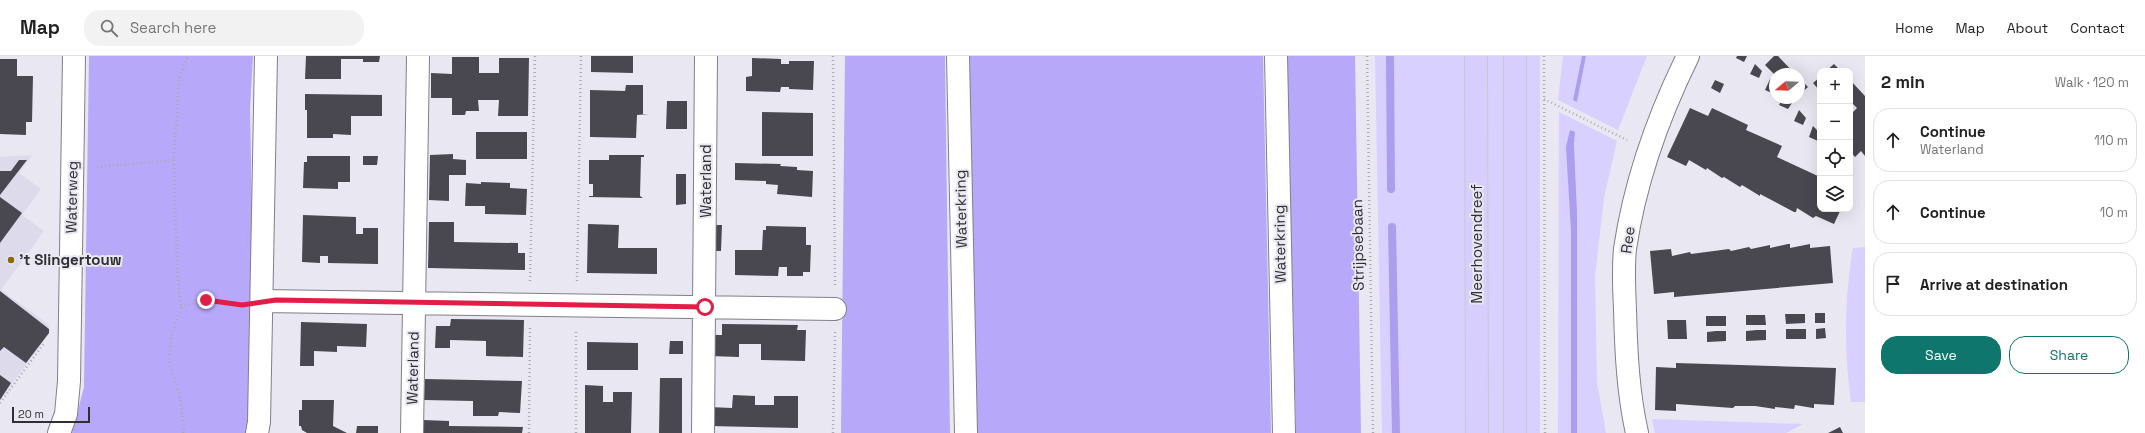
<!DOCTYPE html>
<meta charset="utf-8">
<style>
:root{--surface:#fff;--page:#f2f2f2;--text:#222;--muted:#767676;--line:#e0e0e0;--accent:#0f766e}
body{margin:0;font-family:"Space Grotesk",sans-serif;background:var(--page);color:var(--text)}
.controls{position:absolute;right:12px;top:12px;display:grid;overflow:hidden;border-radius:8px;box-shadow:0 4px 16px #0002}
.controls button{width:36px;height:36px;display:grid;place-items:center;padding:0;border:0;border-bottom:1px solid var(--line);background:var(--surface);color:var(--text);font:20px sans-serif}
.compass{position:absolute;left:1769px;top:12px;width:36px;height:36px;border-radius:50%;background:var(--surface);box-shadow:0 4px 16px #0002;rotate:251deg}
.scale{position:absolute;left:12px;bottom:10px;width:78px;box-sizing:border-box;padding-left:4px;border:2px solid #302f33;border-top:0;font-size:11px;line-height:14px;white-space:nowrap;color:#302f33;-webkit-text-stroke:3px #e9e7f1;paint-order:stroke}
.stop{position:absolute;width:12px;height:12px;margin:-9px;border:3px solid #e11d48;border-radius:50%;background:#fff}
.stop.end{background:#e11d48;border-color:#fff;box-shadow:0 1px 4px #0008}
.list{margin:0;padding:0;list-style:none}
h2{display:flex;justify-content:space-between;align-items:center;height:52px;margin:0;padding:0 16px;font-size:17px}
h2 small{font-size:13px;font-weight:400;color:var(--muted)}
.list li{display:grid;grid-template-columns:26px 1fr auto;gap:12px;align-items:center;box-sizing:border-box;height:64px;margin:0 8px 8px;padding:0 8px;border:1px solid var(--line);border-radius:16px}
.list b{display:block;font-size:15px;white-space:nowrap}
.list p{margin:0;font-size:13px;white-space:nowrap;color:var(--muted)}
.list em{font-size:13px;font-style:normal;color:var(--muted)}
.actions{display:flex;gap:8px;padding:12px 16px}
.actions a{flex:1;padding:9px 0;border:1px solid var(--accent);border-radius:16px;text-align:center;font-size:14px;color:var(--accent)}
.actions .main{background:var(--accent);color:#fff}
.icon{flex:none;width:22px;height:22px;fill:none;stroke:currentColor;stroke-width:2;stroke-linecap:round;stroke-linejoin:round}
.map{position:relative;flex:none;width:1865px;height:377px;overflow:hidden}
header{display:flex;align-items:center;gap:24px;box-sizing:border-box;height:56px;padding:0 20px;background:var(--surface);border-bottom:1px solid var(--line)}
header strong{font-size:19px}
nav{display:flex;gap:22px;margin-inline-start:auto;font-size:14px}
.search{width:280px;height:36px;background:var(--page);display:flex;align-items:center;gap:10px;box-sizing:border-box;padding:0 14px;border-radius:16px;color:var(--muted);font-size:15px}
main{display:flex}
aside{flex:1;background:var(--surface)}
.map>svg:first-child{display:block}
.built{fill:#dddaeb}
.green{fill:#d8d0fe}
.forest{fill:#b8a8fa}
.water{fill:#ad9dee}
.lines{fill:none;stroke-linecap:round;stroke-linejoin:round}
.stream{stroke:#ad9dee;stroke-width:8}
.building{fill:#494850}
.minor-casing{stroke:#807f88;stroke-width:24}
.major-casing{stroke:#c9c9ca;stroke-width:24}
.path{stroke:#aba9b1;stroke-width:2.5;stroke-dasharray:1 3;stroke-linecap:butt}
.minor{stroke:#fff;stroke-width:22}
.major{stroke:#d7cefd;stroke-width:22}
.route{stroke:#e11d48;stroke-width:5}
.poi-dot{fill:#8d6709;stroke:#e9e7f1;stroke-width:1.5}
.labels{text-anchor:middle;stroke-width:4;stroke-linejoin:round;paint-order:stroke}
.street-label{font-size:15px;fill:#302f33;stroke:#e9e7f1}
.poi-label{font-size:15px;font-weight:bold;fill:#302f33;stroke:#e9e7f1;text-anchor:start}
</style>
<header>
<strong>Map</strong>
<div class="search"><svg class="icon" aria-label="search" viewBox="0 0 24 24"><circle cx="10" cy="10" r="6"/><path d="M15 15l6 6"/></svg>Search here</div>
<nav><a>Home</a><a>Map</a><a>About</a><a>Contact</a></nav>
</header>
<main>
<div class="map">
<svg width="1865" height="377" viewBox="0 0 1865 377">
<rect width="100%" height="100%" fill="#e9e7f1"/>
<!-- built -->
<path class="built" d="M 32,99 L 19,117 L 41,133 L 22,159 L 44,175 L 1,234 L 48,268 L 50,276 L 0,344 L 0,101 Z"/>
<!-- green -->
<path class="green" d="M 1375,0 L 1466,0 L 1466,377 L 1382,377 Z
M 1484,0 L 1505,0 L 1506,377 L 1485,377 Z
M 1523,0 L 1540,0 L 1540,377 L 1522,377 Z
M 1563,0 L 1582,0 L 1573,44 L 1577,46 L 1586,0 L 1647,0 L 1618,74 L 1558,44 Z
M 1559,56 L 1617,85 L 1604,142 L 1595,220 L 1597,327 L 1606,377 L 1577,377 L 1577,155 L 1574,89 L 1575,76 L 1570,75 L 1567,91 L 1571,176 L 1571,377 L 1558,377 Z
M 1865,191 L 1865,346 L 1851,346 C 1844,293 1844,244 1853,192 Z
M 1652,363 L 1803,368 L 1786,377 L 1655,377 Z"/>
<!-- forest -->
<path class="forest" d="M 89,0 L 253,0 L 250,52 L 253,223 L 249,377 L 72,377 L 84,331 Z
M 845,0 L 945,0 L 950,377 L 841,377 Z
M 969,0 L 1263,0 L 1271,377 L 976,377 Z
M 1287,0 L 1355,0 L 1361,377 L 1296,377 Z"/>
<!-- water -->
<path class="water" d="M 1582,0 L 1586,0 L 1577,46 L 1573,44 Z
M 1570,74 L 1575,76 L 1574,89 L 1577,155 L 1577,377 L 1571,377 L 1571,176 L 1566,91 Z"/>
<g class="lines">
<!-- stream -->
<path class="stream" d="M 1390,0 L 1391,133
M 1392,171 L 1396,377"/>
</g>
<!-- building -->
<path class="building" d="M 306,0 L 380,0 L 379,6 L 363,6 L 363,3 L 341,3 L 341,23 L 305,23 Z
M 591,0 L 633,0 L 633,17 L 591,16 Z
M 1737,0 L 1747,0 L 1744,6 L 1736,2 Z
M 1774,0 L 1778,0 L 1795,18 L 1775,19 L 1765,9 Z
M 452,1 L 479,1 L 479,17 L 499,17 L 499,2 L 529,2 L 528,60 L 498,60 L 499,44 L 478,44 L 479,55 L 466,55 L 465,59 L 452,59 L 452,42 L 431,42 L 431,17 L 452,18 Z
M 752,2 L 781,3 L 781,8 L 789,8 L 789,5 L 814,5 L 813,34 L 789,33 L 789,31 L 781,31 L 780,36 L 746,35 L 746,21 L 752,20 Z
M 0,3 L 17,3 L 17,20 L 33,20 L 32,66 L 26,66 L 26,79 L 0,78 Z
M 1755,8 L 1762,15 L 1759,22 L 1750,18 Z
M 1834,8 L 1841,15 L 1826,15 Z
M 1820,21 L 1820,35 L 1813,27 Z
M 1799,22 L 1808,31 L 1799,39 Z
M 1770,23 L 1775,29 L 1774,38 L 1765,34 Z
M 1715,24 L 1724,28 L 1720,37 L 1711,32 Z
M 1850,24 L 1865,40 L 1865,100 L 1861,95 L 1855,101 L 1850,95 L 1850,59 L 1857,52 L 1850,45 Z
M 626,29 L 643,29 L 643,58 L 649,58 L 637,59 L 636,82 L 590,81 L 590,34 L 625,35 Z
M 305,38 L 382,39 L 382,60 L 351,60 L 351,79 L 333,78 L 333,82 L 307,82 L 307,54 L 305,54 Z
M 1783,42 L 1787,42 L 1792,47 L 1788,53 L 1779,49 Z
M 667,45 L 687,45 L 687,73 L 666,73 Z
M 1690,52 L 1708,60 L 1712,52 L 1748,69 L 1746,74 L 1782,90 L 1777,101 L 1820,121 L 1820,153 L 1841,153 L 1834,168 L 1816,160 L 1813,162 L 1797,152 L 1796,156 L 1794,156 L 1760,138 L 1760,140 L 1742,129 L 1740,131 L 1724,121 L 1722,122 L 1707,112 L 1706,114 L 1689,104 L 1686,110 L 1667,101 Z
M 1799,54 L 1806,62 L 1803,69 L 1794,65 Z
M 762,56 L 813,57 L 813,100 L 762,100 Z
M 1813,70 L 1820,77 L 1818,85 L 1809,81 Z
M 476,76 L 527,76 L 527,103 L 476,103 Z
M 453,98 L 453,103 L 466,104 L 466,119 L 449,119 L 449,145 L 429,144 L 430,99 Z
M 609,99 L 644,99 L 644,101 L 641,101 L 640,140 L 643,142 L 589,141 L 589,140 L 593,140 L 593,128 L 589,128 L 589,104 L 609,104 Z
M 307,100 L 350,100 L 350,126 L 338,126 L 338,133 L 303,132 L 304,106 L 307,106 Z
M 363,100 L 378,100 L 377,109 L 363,109 Z
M 19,104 L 27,104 L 0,139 L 0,115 L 11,115 Z
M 735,107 L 781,108 L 780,110 L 797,111 L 797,114 L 813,115 L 812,141 L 777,138 L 778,129 L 766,128 L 766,125 L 735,124 Z
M 676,118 L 686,118 L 686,148 L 676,149 Z
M 481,126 L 510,127 L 510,132 L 527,133 L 526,159 L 485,158 L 485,150 L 465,150 L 466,127 L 481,128 Z
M 0,141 L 22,157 L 0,187 Z
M 303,159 L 356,161 L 356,178 L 363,178 L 363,172 L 378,172 L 378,208 L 328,207 L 328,200 L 320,200 L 320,207 L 302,206 Z
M 429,166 L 454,166 L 454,186 L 518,187 L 518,197 L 525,197 L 525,214 L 428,212 Z
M 588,168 L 619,169 L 618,192 L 657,192 L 657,218 L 587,217 Z
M 712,169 L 722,169 L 721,195 L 712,195 Z
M 766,170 L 806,171 L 806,189 L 811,189 L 810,216 L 803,216 L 803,220 L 787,220 L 787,211 L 779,211 L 778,220 L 735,219 L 735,194 L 762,194 L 763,174 L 766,174 Z
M 1788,188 L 1790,188 L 1790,192 L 1810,188 L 1810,192 L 1830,190 L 1833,227 L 1674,241 L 1674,236 L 1654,238 L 1650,195 L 1671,193 L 1672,200 L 1690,196 L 1691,198 L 1729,193 L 1731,195 L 1749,191 L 1751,193 L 1770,189 L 1770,192 Z
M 0,235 L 49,273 L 49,277 L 26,307 L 4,291 L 0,295 Z
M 1815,257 L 1825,257 L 1825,267 L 1815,267 Z
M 1785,258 L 1805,258 L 1805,267 L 1786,268 Z
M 1746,259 L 1765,259 L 1766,269 L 1746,269 Z
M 1706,260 L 1726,260 L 1726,270 L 1706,270 Z
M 451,263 L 524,264 L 523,301 L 486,300 L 486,285 L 450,284 L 450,292 L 435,292 L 436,270 L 450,270 Z
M 1667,264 L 1686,264 L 1687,283 L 1668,283 Z
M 301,266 L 367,268 L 366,291 L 337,290 L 337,296 L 314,295 L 314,310 L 300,310 Z
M 722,268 L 798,269 L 797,274 L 806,274 L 805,305 L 761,304 L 761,288 L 739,288 L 739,301 L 710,300 L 711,279 L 722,279 Z
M 1825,272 L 1826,282 L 1816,283 L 1816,273 Z
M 1786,273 L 1806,273 L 1806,283 L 1786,283 Z
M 1757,274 L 1766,274 L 1766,284 L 1746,285 L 1746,275 Z
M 1716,275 L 1726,275 L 1726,285 L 1707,286 L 1707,276 Z
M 670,285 L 683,285 L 683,298 L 669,298 Z
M 587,286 L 638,287 L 638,314 L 587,314 Z
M 1676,307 L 1836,312 L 1834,349 L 1814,348 L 1814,352 L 1813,352 L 1795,349 L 1794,353 L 1775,351 L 1775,353 L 1755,350 L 1735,350 L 1733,352 L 1676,348 L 1676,355 L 1655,354 L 1656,311 L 1676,312 Z
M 0,319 L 11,327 L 0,344 Z
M 660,322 L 682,322 L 682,377 L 659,377 Z
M 425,323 L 522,325 L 520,357 L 499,356 L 498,360 L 473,360 L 473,345 L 424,344 Z
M 585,329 L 603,330 L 603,346 L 613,346 L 613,336 L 632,336 L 631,377 L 585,377 Z
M 733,339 L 755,340 L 755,349 L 774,349 L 774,340 L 798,340 L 798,372 L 710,370 L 709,351 L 732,352 Z
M 302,344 L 334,344 L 333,370 L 347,377 L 307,377 L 302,374 L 301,370 L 299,370 L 299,354 L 302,354 Z
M 423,364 L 449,365 L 449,370 L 523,371 L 522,377 L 423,377 Z
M 357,370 L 378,370 L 378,377 L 356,377 Z
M 1840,371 L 1843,377 L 1828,377 Z"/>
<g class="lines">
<defs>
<path id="minor" d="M 958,0 L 966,377
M 1276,0 L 1284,377
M 262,245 L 835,253
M 59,377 L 66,358 L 69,325 L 74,0
M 257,377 L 259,366 L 266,0
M 412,377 L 418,0
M 703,377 L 706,0
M 1637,377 C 1628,337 1626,295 1625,253 C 1624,233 1623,212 1625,193 C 1635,125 1658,61 1688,0"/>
<path id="major" d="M 1476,0 L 1477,377
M 1515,0 L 1515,377"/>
</defs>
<!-- minor casing -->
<use href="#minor" class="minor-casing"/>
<!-- major casing -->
<use href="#major" class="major-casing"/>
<!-- path -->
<path class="path" d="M 833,0 L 835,229
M 1367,0 L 1373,377
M 1544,0 L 1545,377
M 1544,43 L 1627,84
M 97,111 L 174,104
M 530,225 L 535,0
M 577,225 L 581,0
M 181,251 L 206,244 L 237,248
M 0,347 L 45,286
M 183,377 L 184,370 L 179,336 L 169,307 L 171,281 L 181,251 L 177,212 L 174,104 L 179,22 L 188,0
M 529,377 L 530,272
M 576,377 L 576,274
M 833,377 L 835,276"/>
<!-- minor -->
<use href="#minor" class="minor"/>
<!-- major -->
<use href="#major" class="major"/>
</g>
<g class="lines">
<!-- route -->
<path class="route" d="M 206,244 L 242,249 L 276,244 L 705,251"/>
</g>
<!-- markers -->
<circle class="poi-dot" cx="11" cy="204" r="4"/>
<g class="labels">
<!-- street labels -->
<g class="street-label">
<text transform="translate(706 125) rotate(-90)" y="5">Waterland</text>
<text transform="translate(72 141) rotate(-89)" y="5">Waterweg</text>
<text transform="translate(961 153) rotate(-91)" y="5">Waterkring</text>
<text transform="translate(1628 184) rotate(-82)" y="5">Ree</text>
<text transform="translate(1280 188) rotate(-91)" y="5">Waterkring</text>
<text transform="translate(1477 188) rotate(-90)" y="5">Meerhovendreef</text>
<text transform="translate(1358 189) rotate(-91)" y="5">Strijpsebaan</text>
<text transform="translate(413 312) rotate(-89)" y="5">Waterland</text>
</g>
<!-- poi labels -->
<g class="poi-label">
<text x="19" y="209">'t Slingertouw</text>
</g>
</g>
</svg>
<div class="controls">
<button>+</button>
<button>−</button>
<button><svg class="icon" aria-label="locate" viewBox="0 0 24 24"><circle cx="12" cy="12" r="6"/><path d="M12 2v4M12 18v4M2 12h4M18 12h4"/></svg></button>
<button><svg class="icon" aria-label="layers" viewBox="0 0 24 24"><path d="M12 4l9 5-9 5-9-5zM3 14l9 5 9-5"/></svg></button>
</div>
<svg class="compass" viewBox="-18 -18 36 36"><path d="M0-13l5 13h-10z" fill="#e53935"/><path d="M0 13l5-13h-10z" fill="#767676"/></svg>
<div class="scale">20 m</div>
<div class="stop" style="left:705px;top:251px"></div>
<div class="stop end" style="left:206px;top:244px"></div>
</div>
<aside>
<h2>2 min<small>Walk · 120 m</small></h2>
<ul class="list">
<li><svg class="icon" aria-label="ahead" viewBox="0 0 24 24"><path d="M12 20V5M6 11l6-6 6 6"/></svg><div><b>Continue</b><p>Waterland</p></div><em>110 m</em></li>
<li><svg class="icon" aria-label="ahead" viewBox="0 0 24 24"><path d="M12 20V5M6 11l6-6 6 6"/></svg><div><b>Continue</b></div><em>10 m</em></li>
<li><svg class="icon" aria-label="arrive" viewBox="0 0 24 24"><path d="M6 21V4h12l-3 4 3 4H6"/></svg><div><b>Arrive at destination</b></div></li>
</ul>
<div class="actions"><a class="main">Save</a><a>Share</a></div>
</aside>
</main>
